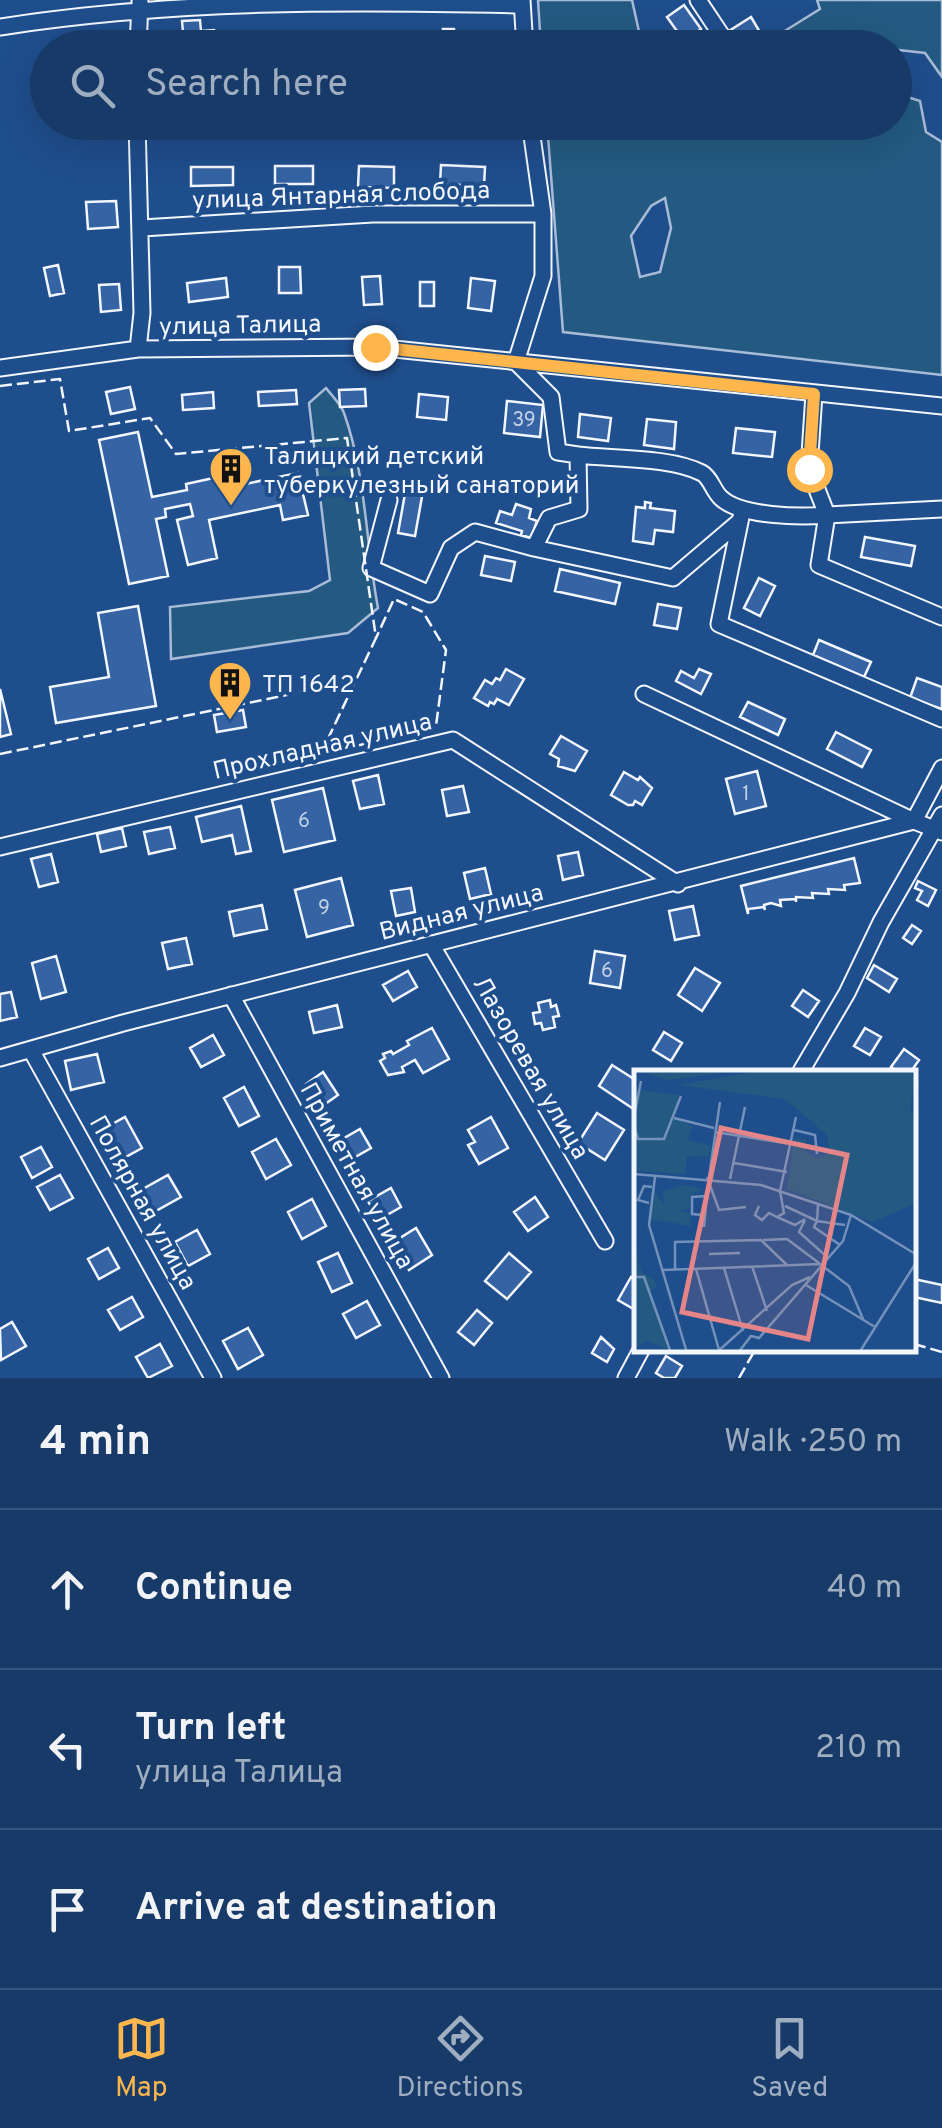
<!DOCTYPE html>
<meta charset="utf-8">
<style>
:root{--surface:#173a69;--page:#244571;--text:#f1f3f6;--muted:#9eadc0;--line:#36547d;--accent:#ffb74d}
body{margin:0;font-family:Overpass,sans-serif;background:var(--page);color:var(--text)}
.stop{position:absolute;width:30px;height:30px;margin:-22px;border:8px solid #ffb74d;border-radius:50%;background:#fff}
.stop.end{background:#ffb74d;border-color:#fff;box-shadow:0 2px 10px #0008}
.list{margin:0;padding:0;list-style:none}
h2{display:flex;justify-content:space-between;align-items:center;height:130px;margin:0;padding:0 40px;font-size:42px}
h2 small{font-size:32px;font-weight:400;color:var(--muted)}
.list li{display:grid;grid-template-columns:65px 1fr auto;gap:30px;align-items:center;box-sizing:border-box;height:160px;padding:0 40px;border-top:2px solid var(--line)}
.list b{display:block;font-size:38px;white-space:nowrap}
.list p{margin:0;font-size:32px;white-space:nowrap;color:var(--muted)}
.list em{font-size:32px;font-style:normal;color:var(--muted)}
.icon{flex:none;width:55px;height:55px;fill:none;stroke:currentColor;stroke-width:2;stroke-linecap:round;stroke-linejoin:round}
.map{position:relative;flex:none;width:942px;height:1378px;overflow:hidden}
.search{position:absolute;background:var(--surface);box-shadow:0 10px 40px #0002;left:30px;right:30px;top:30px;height:110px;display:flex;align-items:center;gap:25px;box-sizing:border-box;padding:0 35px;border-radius:55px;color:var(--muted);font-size:38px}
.sheet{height:610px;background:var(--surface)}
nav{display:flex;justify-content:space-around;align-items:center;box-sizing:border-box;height:140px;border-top:2px solid var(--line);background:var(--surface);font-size:28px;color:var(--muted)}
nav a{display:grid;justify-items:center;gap:5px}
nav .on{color:var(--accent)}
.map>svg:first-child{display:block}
.green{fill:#245a82;stroke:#a8bbd7;stroke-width:2.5;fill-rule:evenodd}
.building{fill:#3563a3;stroke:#f2f6ff;stroke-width:2.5}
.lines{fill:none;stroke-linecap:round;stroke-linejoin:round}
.minor-casing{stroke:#f2f6ff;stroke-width:19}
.minor{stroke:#1f4e8c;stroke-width:15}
.fence{stroke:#f2f6ff;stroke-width:2.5;stroke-dasharray:12 5;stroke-linecap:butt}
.route{stroke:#ffb74d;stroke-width:12}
.labels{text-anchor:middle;stroke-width:8;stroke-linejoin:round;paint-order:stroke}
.number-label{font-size:20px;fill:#c3d1e8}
.street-label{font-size:25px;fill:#f2f6ff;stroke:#1f4e8c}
.poi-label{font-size:25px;fill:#f2f6ff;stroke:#1f4e8c;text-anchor:start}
.inset-road{fill:none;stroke:#7391ba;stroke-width:2.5}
.view{fill:#e38589;fill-opacity:0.15;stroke:#e38589;stroke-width:5}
.inset-edge{fill:none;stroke:#f2f6ff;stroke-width:5}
</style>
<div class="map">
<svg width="942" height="1378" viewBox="0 0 942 1378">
<rect width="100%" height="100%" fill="#1f4e8c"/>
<!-- green -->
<path class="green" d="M 538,0 L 632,0 L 640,36 L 668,47 L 541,47 Z
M 817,0 L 942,0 L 942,77 L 925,53 L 845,44 L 846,47 L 759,47 L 820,9 Z
M 895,93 L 920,101 L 926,132 L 942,142 L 942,375 L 563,332 L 547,123 L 894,122 ZM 665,198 L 671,228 L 660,272 L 640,277 L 631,236 L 651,206 Z
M 326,388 C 332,396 341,404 344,413 C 366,474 366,545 378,608 L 348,633 L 171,659 L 170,607 L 309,591 L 330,580 L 309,403 Z"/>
<!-- building -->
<path class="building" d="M 684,5 L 701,29 L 684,41 L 667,17 Z
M 751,17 L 764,39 L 749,48 L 738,48 L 729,31 Z
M 200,20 L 201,31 L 214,30 L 215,41 L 184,43 L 182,21 Z
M 443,29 L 454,29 L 455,41 L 464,40 L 464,45 L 471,45 L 471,40 L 482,40 L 482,48 L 444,47 Z
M 366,122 L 381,122 L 382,134 L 367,135 Z
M 441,165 L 485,167 L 484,186 L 440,184 Z
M 275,166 L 313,166 L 313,184 L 275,184 Z
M 359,166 L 394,167 L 394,188 L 358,187 Z
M 191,167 L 233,167 L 233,185 L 191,186 Z
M 116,201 L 118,227 L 88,229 L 86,202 Z
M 58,265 L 64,293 L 50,296 L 44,268 Z
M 279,267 L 300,267 L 301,293 L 279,293 Z
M 380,276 L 382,304 L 364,305 L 362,277 Z
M 226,278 L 228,297 L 189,302 L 187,283 Z
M 471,278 L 495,281 L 491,311 L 468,308 Z
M 420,282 L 434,282 L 434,306 L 420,306 Z
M 119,284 L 121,310 L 101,312 L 99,285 Z
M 130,387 L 135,409 L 111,414 L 106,392 Z
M 365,389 L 366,406 L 340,407 L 339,390 Z
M 296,390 L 297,404 L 259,406 L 258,392 Z
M 213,392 L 214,408 L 183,410 L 182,395 Z
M 419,394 L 448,397 L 446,420 L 417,417 Z
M 507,401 L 543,405 L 540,437 L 504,433 Z
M 580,414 L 611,418 L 608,441 L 578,437 Z
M 647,419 L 676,422 L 674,449 L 644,445 Z
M 736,428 L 775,432 L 772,457 L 733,453 Z
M 138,432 L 152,497 L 187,490 L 186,484 L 218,477 L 221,489 L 298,473 L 308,515 L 283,520 L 280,505 L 209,520 L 217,558 L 188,565 L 177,520 L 193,516 L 190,504 L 165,509 L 166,517 L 156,519 L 168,576 L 129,584 L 99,440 Z
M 406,488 L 423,491 L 415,536 L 398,533 Z
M 645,502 L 651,503 L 650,508 L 675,511 L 673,532 L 655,530 L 653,544 L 633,541 L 636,507 L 645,508 Z
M 516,504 L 531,509 L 529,518 L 537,521 L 531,538 L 521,535 L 522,531 L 496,523 L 500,511 L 512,515 Z
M 865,537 L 915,546 L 911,566 L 861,557 Z
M 485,556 L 515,562 L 511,581 L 481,575 Z
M 560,569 L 620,583 L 615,604 L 555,591 Z
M 759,578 L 775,586 L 760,616 L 744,608 Z
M 658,604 L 681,608 L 677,629 L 654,625 Z
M 138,606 L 156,706 L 56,723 L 50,687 L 109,677 L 98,613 Z
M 819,640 L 871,662 L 864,677 L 813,655 Z
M 506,669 L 524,679 L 509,705 L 497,699 L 494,704 L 490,702 L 488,706 L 474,698 L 485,680 L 492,684 L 496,678 L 500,680 Z
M 699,669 L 711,674 L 701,694 L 676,681 L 681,671 L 694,678 Z
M 917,678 L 942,687 L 942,709 L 910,698 Z
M 0,689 L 11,734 L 0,737 Z
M 748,702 L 785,719 L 778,735 L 740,717 Z
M 243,710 L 246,727 L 217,732 L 214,715 Z
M 836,732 L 871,750 L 862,767 L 827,749 Z
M 561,736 L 587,751 L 575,771 L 558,766 L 559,759 L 550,754 Z
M 757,771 L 766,806 L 735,814 L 726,779 Z
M 624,772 L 638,780 L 640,777 L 652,788 L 642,805 L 635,801 L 633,805 L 628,805 L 611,795 Z
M 378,775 L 384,804 L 360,809 L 353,781 Z
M 463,786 L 469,812 L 447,816 L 442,790 Z
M 323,788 L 335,840 L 284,852 L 272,800 Z
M 241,806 L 251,851 L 236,854 L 232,835 L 202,842 L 196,817 Z
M 170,827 L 175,848 L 149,854 L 144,832 Z
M 122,828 L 126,846 L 101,852 L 97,834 Z
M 578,852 L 583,875 L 563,880 L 558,856 Z
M 51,854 L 58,882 L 39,887 L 31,859 Z
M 854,858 L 860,883 L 844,885 L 845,890 L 828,889 L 829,894 L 812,893 L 813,898 L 796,897 L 796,902 L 796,899 L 780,900 L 781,906 L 771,903 L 764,905 L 765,910 L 764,907 L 748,909 L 748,914 L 741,886 Z
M 485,868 L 491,894 L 470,899 L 464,873 Z
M 341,878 L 353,925 L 307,937 L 295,890 Z
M 918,881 L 936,890 L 928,906 L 917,900 L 922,891 L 915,888 Z
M 411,888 L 415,912 L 396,916 L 391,891 Z
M 262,905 L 267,929 L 234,936 L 229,912 Z
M 693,906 L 699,935 L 675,940 L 669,911 Z
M 912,925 L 921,931 L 912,944 L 903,938 Z
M 186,938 L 192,964 L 168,969 L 162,943 Z
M 595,951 L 625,956 L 620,988 L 590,983 Z
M 56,956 L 66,992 L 41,999 L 32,963 Z
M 874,965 L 897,979 L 889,992 L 867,978 Z
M 695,968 L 720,983 L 702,1011 L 678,995 Z
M 408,971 L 417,987 L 393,1001 L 383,985 Z
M 803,990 L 819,1001 L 808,1017 L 792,1006 Z
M 11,992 L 17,1017 L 0,1021 L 0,994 Z
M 550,1000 L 551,1007 L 556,1005 L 559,1016 L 553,1017 L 555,1027 L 543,1030 L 541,1023 L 535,1024 L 533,1013 L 540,1012 L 538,1003 Z
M 337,1005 L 342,1027 L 314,1033 L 309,1012 Z
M 432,1028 L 449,1059 L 423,1073 L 415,1060 L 402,1067 L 404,1072 L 388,1075 L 380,1061 L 385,1058 L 383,1054 L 391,1051 L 393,1054 L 409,1045 L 407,1041 Z
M 865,1028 L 881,1037 L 870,1055 L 854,1046 Z
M 664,1032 L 682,1043 L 671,1061 L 653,1050 Z
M 213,1035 L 224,1055 L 201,1067 L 190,1048 Z
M 904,1049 L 919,1060 L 910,1073 L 900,1073 L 891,1067 Z
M 97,1054 L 104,1082 L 71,1090 L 65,1061 Z
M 612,1065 L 637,1081 L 635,1110 L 599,1086 Z
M 323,1072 L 338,1095 L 321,1107 L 306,1084 Z
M 244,1087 L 259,1116 L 239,1126 L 224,1098 Z
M 597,1113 L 624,1130 L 605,1160 L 578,1143 Z
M 125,1117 L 142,1148 L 122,1159 L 105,1128 Z
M 491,1117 L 508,1148 L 479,1164 L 468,1145 L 475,1142 L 468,1130 Z
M 360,1129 L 371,1148 L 350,1160 L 339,1141 Z
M 276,1139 L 291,1165 L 266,1179 L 252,1152 Z
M 41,1147 L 52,1167 L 32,1178 L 21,1157 Z
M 60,1175 L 73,1198 L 50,1210 L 37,1187 Z
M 168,1175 L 181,1197 L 154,1212 L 141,1190 Z
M 391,1188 L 401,1207 L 378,1220 L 368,1201 Z
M 535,1197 L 548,1217 L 528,1231 L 514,1212 Z
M 312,1199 L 326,1226 L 302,1239 L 288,1212 Z
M 416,1228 L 432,1255 L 409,1270 L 392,1243 Z
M 197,1230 L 210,1254 L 188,1266 L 175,1242 Z
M 108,1248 L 119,1268 L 99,1279 L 88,1259 Z
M 338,1253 L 352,1283 L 332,1292 L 318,1262 Z
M 509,1253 L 531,1272 L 507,1299 L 485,1281 Z
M 631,1277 L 637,1281 L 637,1311 L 618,1300 Z
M 914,1279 L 942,1285 L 942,1303 L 914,1297 Z
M 132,1297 L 143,1317 L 120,1330 L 108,1310 Z
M 367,1301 L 380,1325 L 356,1338 L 343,1314 Z
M 477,1310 L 492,1323 L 474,1345 L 458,1332 Z
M 12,1322 L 26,1346 L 1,1360 L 0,1329 Z
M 248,1328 L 263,1355 L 238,1369 L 223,1341 Z
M 601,1337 L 614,1349 L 607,1362 L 592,1353 Z
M 160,1344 L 172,1366 L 148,1378 L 136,1357 Z
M 666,1356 L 682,1366 L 675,1378 L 664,1378 L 656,1373 Z"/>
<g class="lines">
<defs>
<path id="minor" d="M 522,0 L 525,48
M 698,0 L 724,39
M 0,27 C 173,0 347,1 522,5
M 138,48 L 140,2
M 137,122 L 142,313 L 138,349
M 530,122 L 543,214 L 543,276 L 516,362 L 551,397 L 558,452 L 578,455 L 579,509 L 549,518 L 534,548 L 673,578 L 740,521
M 142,228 L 373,214 L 543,214
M 0,368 L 138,349 L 375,347 L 942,406
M 578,455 C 612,459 672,457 702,473 C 711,478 713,491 721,498 C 741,517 801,517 827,515 L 809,469 L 814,394
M 389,500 L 371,568 L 430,594 L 451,548 L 475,532 L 534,548
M 942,509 L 827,515 L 819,565 L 942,617
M 741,517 L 719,624 L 942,719
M 644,694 L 914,821 L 942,768
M 0,847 L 453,740 L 678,884
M 431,944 L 605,1241
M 231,995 L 441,1378
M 31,1050 L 213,1378
M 0,1058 L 123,1023 L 914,821 L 942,832
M 800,1073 L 847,993 L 881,922 L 942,815
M 626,1378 L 641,1350"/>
</defs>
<!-- minor casing -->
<use href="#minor" class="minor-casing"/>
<!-- minor -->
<use href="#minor" class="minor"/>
<!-- fence -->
<path class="fence" d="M 0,386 L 60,379 L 69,431 L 150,418 L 176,454 L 347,438 L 376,638 L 325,745 L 336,751 L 436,726 L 446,650 L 423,612 L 394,599 L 376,638
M 0,754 L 355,681
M 914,1344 L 942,1352
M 739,1378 L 755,1350"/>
</g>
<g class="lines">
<!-- route -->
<path class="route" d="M 375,347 L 814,394 L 809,469"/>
</g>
<!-- icons -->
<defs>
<symbol id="building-pin" viewBox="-11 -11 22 30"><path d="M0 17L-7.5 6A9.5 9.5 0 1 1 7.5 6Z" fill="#ffb74d" stroke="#1f4e8c"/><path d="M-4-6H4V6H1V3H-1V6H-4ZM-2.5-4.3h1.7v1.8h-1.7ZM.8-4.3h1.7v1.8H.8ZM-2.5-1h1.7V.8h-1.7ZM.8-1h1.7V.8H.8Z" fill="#111"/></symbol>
</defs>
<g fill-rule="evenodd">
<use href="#building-pin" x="206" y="444" width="50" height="68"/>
<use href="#building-pin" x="205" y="658" width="50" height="68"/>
</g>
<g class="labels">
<!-- number labels -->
<g class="number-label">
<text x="524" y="426">39</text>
<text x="746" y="800">1</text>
<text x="304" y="827">6</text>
<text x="324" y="914">9</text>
<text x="607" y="977">6</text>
</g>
<!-- street labels -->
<g class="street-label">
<text transform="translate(341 194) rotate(-2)" y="9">улица Янтарная слобода</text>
<text transform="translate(240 324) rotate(-1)" y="9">улица Талица</text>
<text transform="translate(322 745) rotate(-13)" y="9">Прохладная улица</text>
<text transform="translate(461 911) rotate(-14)" y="9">Видная улица</text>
<text transform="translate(532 1067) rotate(60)" y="9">Лазоревая улица</text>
<text transform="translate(358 1175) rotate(61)" y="9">Приметная улица</text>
<text transform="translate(144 1202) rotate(61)" y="9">Полярная улица</text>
</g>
<!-- poi labels -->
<g class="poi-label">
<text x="264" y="464">Талицкий детский<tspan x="264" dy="29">туберкулезный санаторий</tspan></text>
<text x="262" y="692">ТП 1642</text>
</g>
</g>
<!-- overview -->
<g transform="translate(634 1070)">
<rect width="282" height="282" fill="#1f4e8c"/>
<path d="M 0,0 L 111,0 L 34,10 ZM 126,0 L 282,0 L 276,40 L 282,44 L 282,133 L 239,152 L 153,119 L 160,68 L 172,70 L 172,81 L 182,88 L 196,83 L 193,65 L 151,29 L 46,15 ZM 0,20 L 45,25 L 39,47 L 58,56 L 54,70 L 77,76 L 75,87 L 53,86 L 51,104 L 0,101 ZM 50,115 L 67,119 L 56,125 L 56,138 L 45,141 L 56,143 L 57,156 L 16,149 L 21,120 L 30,136 L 29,121 ZM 0,174 L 8,203 L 20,209 L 23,218 L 16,220 L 36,280 L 13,271 L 0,278 Z" fill="#245a82"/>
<path class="inset-road" d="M 0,47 L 7,11M 162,47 L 146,121 L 150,143 L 143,147 L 161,155 L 171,149M 40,48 L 80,58M 0,56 L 4,69 L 30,69 L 47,26M 160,60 L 181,65 L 183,84M 81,62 L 157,74M 100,93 L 153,102M 0,104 L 127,115 L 217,145 L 283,185M 21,107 L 15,155 L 53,283M 73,107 L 85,140 L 112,137M 75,107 L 86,32M 96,109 L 111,37M 15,133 L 4,130 L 10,116 L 18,117M 125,136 L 121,145 L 128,150 L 135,143 L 143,147M 151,136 L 183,151 L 184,135M 70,145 L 58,144 L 58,127 L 73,126M 171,150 L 165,162 L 192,186M 70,157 L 73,125M 129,170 L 153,169 L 185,193M 206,175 L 180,157 L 183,151 L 211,155M 75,184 L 106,183M 118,196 L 133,241M 90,198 L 109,261M 62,199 L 85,280M 29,200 L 186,194 L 215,216 L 229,249M 41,200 L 41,172 L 127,170 L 153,195M 0,207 L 10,207 L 37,283M 172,215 L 241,257M 82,283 L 158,215 L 176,207M 104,283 L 117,266 L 125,268 L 209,171 L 217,145M 225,283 L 283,191"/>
<path class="view" d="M 87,58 L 213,85 L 174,269 L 48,242 Z"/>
<rect width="282" height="282" class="inset-edge"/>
</g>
</svg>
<div class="stop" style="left:809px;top:469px"></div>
<div class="stop end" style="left:375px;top:347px"></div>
<div class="search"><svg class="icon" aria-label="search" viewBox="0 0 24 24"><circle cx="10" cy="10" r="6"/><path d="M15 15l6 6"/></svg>Search here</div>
</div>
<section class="sheet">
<h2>4 min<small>Walk · 250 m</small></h2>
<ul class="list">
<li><svg class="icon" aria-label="ahead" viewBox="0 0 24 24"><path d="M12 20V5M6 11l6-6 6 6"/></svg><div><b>Continue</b></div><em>40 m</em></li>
<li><svg class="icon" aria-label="left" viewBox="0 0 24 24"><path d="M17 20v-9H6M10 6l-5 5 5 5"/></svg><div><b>Turn left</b><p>улица Талица</p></div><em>210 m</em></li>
<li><svg class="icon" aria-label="arrive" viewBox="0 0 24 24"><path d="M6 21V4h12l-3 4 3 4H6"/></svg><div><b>Arrive at destination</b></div></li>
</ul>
</section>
<nav>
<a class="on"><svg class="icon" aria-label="map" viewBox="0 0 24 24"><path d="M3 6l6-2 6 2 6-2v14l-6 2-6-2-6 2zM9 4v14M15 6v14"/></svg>Map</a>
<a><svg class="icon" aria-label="directions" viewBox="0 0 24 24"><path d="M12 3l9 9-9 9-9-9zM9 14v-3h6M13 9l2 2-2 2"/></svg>Directions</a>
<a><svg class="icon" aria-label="saved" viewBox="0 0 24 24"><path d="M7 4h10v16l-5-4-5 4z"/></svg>Saved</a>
</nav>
